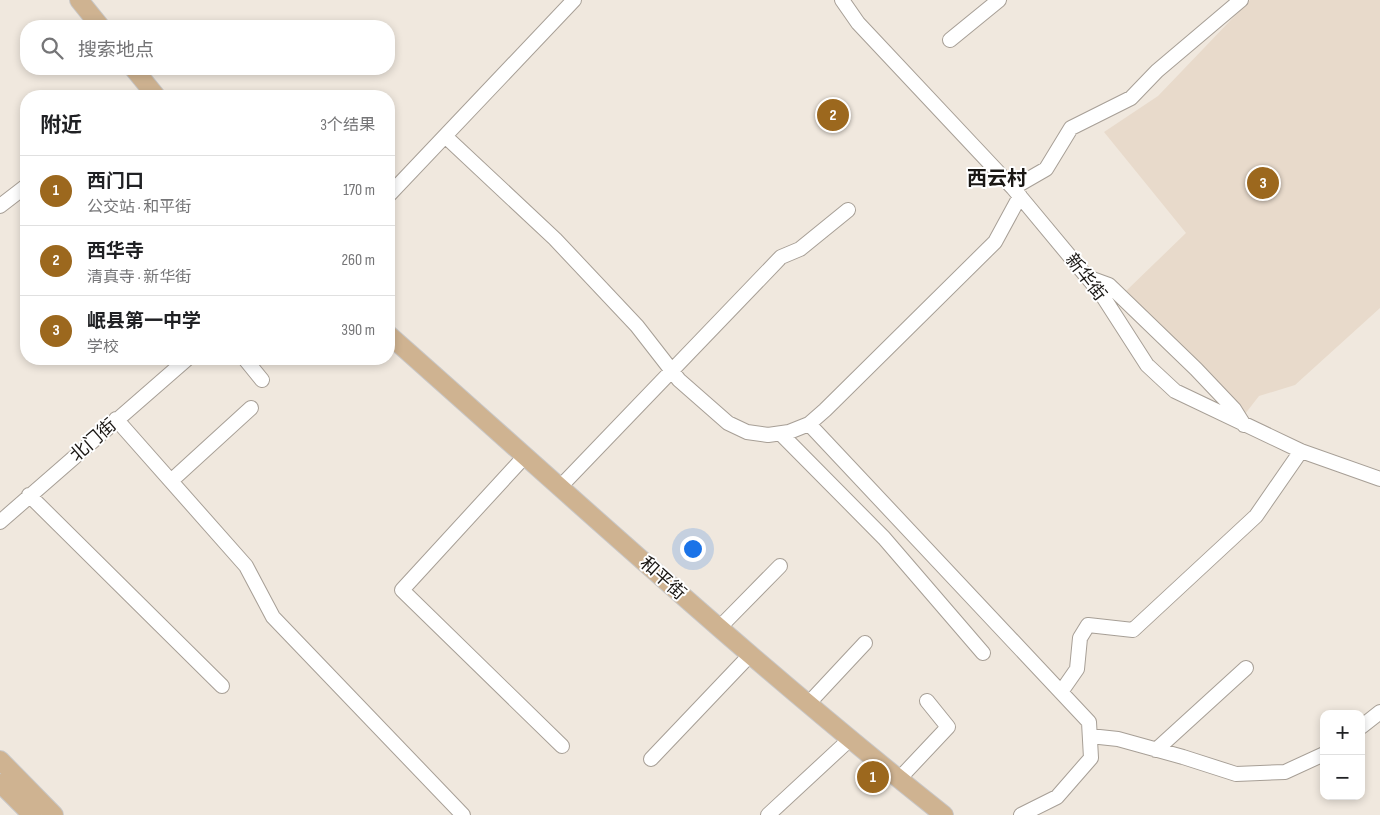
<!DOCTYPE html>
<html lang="zh">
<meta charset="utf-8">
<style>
:root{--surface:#fff;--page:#f2f2f2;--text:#202124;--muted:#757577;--line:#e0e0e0;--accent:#9c681e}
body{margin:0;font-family:"Sofia Sans Condensed","Noto Sans SC",sans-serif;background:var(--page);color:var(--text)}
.controls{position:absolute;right:15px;bottom:15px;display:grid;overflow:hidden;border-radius:10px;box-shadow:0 2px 8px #0003}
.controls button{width:45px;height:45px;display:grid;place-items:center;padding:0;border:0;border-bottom:1px solid var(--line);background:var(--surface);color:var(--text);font:25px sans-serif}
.you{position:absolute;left:692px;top:548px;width:18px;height:18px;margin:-12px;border:4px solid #fff;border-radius:50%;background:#1a73e8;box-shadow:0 0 0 8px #1a73e833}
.badge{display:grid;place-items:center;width:32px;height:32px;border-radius:50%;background:var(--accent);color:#fff;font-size:16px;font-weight:700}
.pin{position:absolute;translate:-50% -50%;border:2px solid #fff;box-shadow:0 1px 5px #0006}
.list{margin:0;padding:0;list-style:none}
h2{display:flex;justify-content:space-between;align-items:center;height:65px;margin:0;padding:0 20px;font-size:21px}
h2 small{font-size:16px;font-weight:400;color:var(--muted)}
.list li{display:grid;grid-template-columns:32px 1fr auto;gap:15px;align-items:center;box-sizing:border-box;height:70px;padding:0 20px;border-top:1px solid var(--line)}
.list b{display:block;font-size:19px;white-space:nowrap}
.list p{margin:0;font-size:16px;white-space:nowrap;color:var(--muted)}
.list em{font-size:16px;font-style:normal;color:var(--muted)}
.icon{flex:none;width:28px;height:28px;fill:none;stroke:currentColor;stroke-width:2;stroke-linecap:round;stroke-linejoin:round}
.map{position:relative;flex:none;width:1380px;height:815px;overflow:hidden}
.search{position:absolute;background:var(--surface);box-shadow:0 2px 8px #0003;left:20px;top:20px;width:375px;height:55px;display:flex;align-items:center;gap:12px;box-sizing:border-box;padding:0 18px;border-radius:20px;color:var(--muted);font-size:19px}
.panel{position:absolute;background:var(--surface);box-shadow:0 2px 8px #0003;left:20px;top:90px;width:375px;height:275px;border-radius:20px}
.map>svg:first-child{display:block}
.built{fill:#e8dacb}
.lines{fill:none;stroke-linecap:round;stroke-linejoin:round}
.minor-casing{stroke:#a79f96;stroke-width:16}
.major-casing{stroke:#c8c7c7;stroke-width:20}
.minor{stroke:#fff;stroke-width:14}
.major{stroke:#cfb391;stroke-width:18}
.labels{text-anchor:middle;stroke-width:4;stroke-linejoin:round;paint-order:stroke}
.street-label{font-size:18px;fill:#1a1714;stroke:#fff}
.quarter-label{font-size:20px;font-weight:bold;fill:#1a1714;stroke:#fff}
</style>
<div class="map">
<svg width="1380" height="815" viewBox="0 0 1380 815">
<rect width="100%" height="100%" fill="#f0e8de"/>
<!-- built -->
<path class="built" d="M 1250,0 L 1380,0 L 1380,308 L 1295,385 L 1259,396 L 1245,414 L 1126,291 L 1186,233 L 1104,132 L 1158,96 Z"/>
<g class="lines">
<defs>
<path id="minor" d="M 842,0 L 858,23 L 1013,188 L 1102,295 L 1147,365 L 1175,391 L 1301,451 L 1380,479
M 950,40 L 999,0
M 445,136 L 555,239 L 637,326 L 679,380 L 728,423 L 747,432 L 768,435 L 789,432 L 809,424 L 825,410 L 995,242 L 1020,196
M 1013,188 L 1046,169 L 1071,128 L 1131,98 L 1157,71 L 1241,0
M 389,195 L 574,0
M 0,206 L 26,186
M 1087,277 L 1109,285 L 1196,369 L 1234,409 L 1244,425
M 245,359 L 262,380
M 116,419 L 246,566 L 273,617 L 463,815
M 809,424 L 1089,722 L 1091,758 L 1057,797 L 1021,815
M 781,434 L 884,538 L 983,653
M 525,456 L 402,590 L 562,746
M 171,481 L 251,408
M 560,487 L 781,257 L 800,249 L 848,210
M 29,495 L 222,686
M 0,522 L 187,359
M 719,628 L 780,566
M 1061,692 L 1077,669 L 1080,638 L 1088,625 L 1133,630 L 1256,516 L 1301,451
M 808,704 L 865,643
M 1361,727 L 1380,712
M 1090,736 L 1118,739 L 1183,757 L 1236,774 L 1285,772 L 1324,754
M 1156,750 L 1246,668
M 651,759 L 750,655
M 899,779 L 948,727 L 927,701
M 768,815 L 849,740"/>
<path id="major" d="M 79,0 L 100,26
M 134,69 L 156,96
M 389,335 C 572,497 752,663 944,815
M 0,760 L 54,815
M 0,783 L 32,815"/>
</defs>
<!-- minor casing -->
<use href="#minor" class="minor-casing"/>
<!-- major casing -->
<use href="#major" class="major-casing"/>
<!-- minor -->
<use href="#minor" class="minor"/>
<!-- major -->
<use href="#major" class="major"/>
</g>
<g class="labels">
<!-- street labels -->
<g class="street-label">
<text transform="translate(1086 277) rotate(52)" y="6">新华街</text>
<text transform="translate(93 440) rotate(-41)" y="6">北门街</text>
<text transform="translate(663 578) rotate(42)" y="6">和平街</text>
</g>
<!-- quarter labels -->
<g class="quarter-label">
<text x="997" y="185">西云村</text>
</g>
</g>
</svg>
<div class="controls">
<button>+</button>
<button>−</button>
</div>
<div class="you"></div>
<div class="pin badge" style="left:873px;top:777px">1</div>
<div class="pin badge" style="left:833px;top:115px">2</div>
<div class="pin badge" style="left:1263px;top:183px">3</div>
<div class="search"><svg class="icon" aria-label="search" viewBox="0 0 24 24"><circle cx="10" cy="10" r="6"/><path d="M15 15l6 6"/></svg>搜索地点</div>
<section class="panel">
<h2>附近<small>3个结果</small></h2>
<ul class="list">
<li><span class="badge">1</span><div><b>西门口</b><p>公交站 · 和平街</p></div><em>170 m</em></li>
<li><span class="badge">2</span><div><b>西华寺</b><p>清真寺 · 新华街</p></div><em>260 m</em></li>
<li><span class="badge">3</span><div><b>岷县第一中学</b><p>学校</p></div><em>390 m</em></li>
</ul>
</section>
</div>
